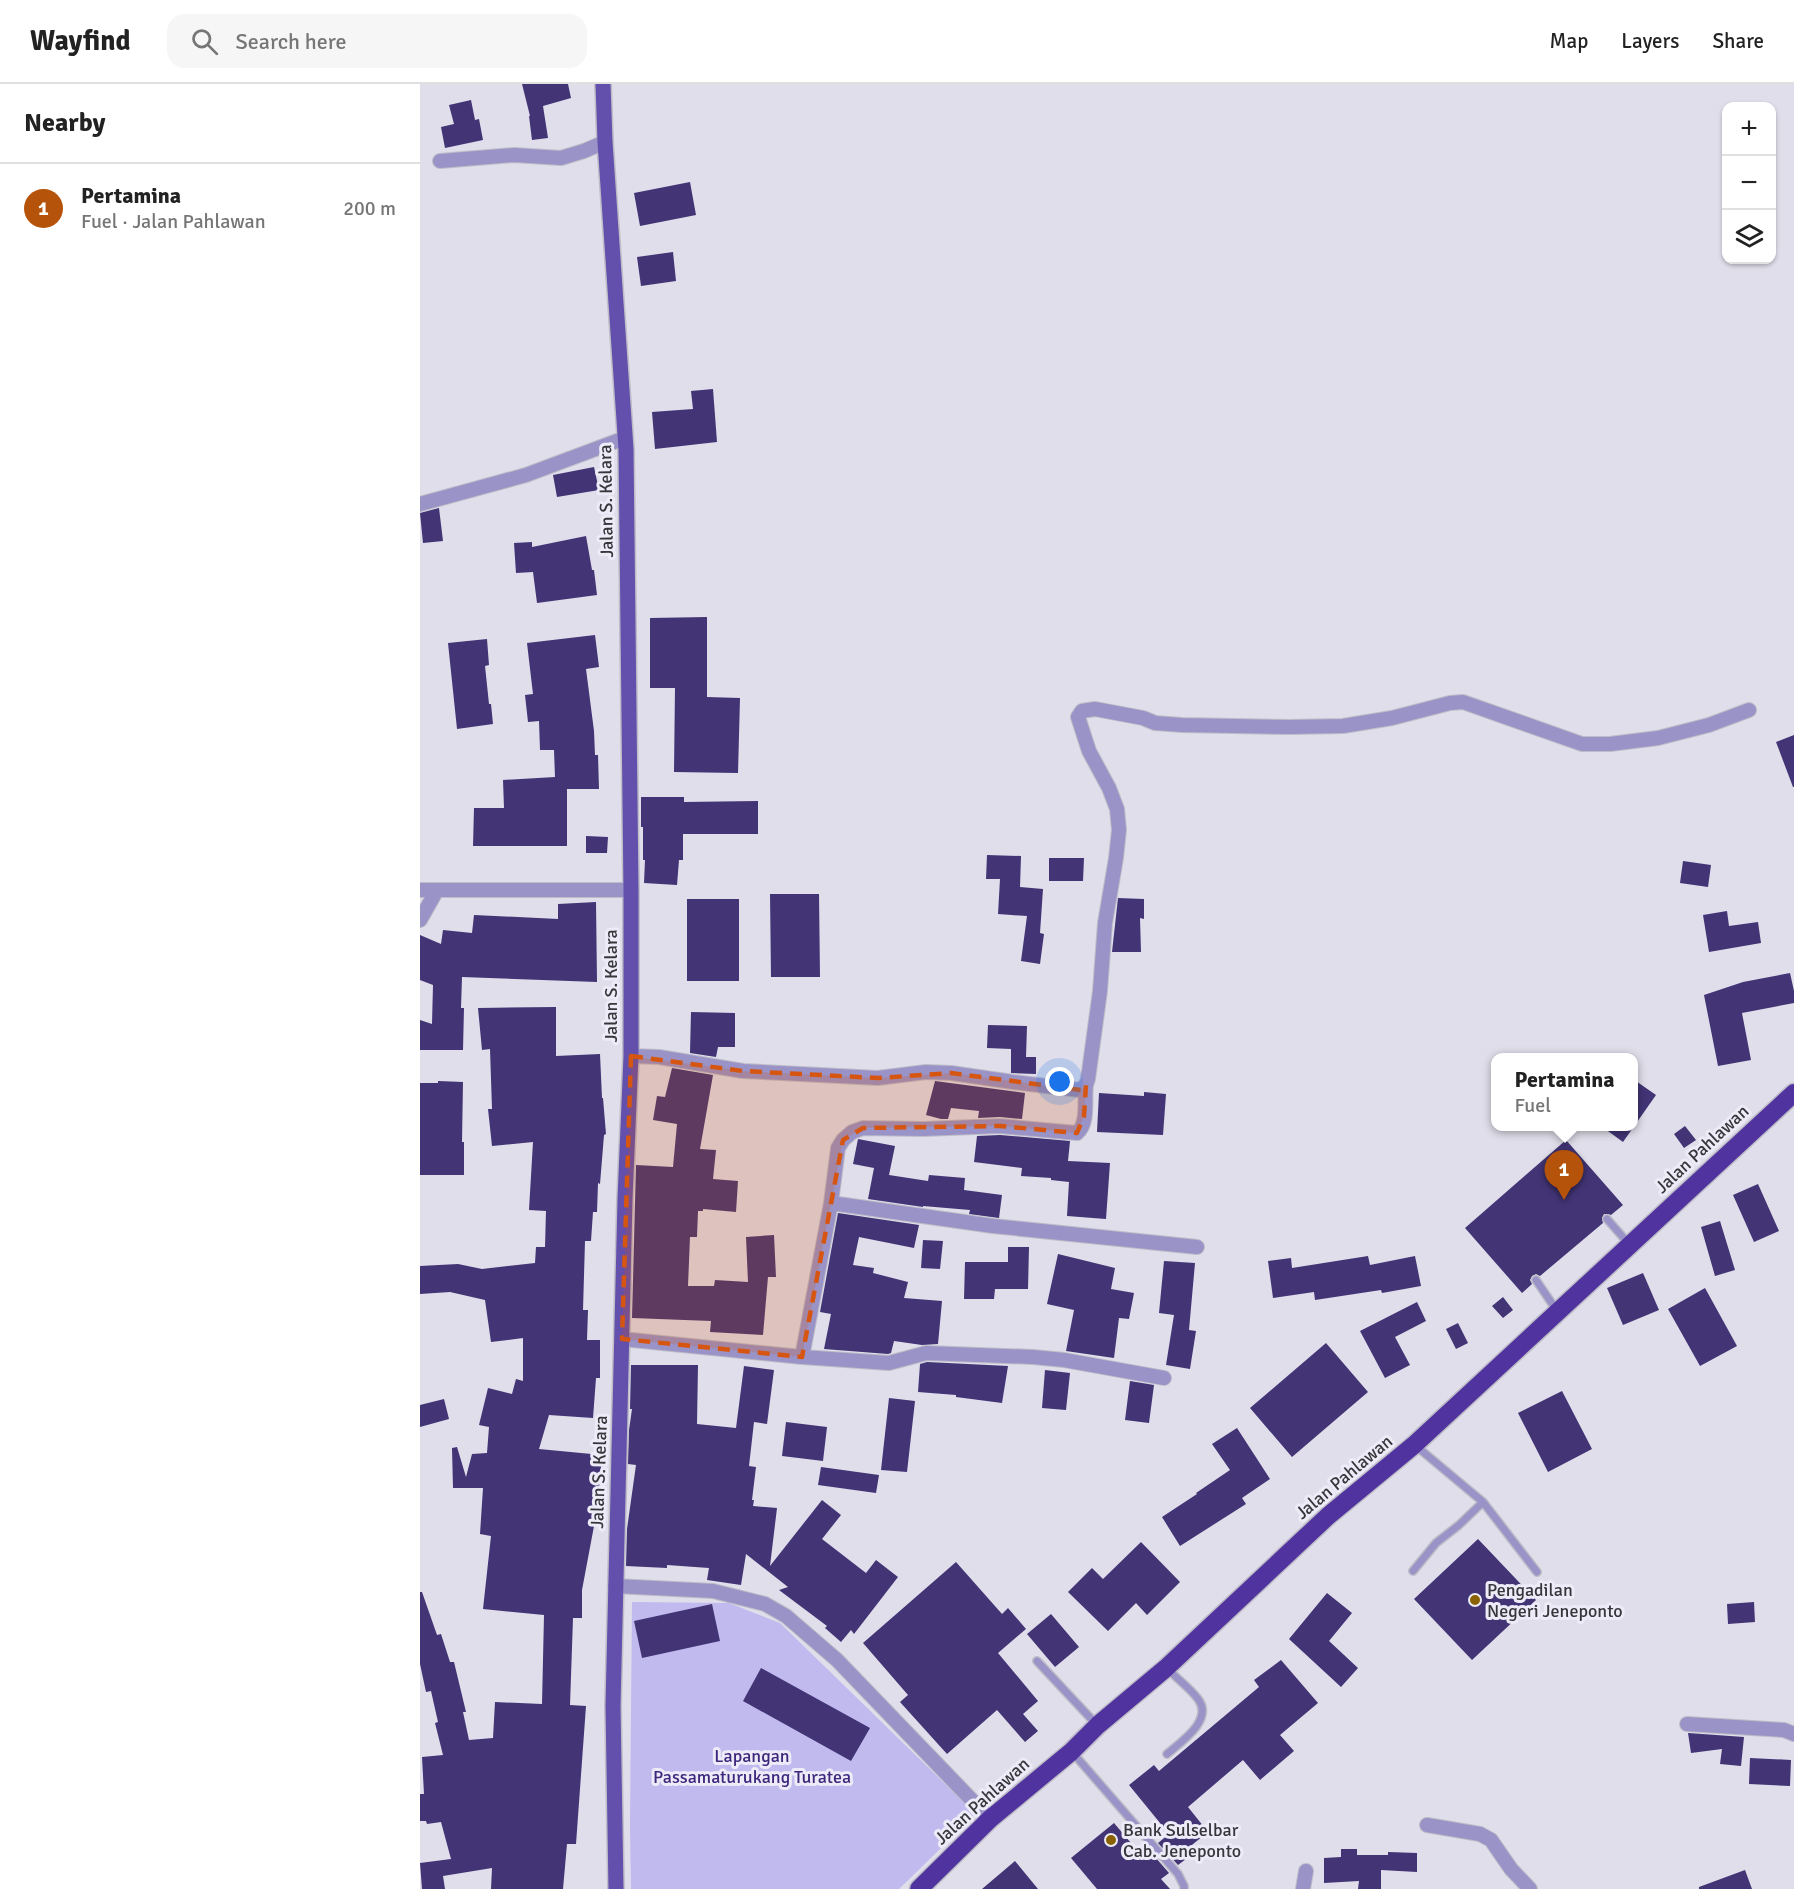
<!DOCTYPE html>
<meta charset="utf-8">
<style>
:root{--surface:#fff;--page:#f6f6f6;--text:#222;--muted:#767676;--line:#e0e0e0;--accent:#b45309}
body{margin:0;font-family:Signika,sans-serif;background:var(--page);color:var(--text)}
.controls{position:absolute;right:18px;top:18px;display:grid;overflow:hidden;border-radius:12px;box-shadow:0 2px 4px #0004}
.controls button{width:54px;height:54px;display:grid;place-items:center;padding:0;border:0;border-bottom:2px solid var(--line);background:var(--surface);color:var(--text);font:30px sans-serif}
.you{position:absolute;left:640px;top:998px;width:21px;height:21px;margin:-15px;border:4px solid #fff;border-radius:50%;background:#1a73e8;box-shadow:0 0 0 9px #1a73e833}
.badge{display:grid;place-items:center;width:39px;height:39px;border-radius:50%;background:var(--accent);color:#fff;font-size:20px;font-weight:700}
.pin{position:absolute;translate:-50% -50px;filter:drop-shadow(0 2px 3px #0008)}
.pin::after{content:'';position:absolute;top:32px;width:21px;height:18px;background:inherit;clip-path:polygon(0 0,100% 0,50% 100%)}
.popup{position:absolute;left:1071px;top:969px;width:147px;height:78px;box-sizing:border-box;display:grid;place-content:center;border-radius:12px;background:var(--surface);filter:drop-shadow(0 2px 4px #0005);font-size:20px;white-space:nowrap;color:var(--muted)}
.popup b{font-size:22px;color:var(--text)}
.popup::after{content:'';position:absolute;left:50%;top:100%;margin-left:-12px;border:12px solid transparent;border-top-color:var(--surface)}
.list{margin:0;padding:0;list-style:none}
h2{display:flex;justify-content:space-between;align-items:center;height:78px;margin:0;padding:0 24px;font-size:26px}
h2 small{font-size:20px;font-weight:400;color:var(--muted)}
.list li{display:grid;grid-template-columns:39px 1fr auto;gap:18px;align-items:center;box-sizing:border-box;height:90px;padding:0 24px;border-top:2px solid var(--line)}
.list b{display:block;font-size:22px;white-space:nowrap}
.list p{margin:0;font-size:20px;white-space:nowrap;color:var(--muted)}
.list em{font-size:20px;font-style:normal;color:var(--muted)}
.icon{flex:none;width:33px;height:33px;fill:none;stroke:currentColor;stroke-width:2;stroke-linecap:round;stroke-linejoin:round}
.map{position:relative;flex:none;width:1374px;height:1805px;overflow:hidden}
header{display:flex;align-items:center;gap:36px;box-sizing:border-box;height:84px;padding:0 30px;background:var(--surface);border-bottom:2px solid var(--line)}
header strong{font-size:28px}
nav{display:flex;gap:33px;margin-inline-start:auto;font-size:21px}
.search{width:420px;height:54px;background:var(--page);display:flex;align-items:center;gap:15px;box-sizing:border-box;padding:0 21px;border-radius:18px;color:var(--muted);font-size:22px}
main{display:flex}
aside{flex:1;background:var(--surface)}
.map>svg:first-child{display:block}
.green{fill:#c0baef}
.building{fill:#423475}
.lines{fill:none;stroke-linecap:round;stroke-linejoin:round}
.lane-casing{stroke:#bdbcc7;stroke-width:10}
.street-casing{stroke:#bdbcc7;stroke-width:16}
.primary-casing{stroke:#bdbcc7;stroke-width:18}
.highway-casing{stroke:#bdbcc7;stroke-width:21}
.lane{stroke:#9993c7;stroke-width:7}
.street{stroke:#9993c7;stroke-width:14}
.primary{stroke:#634fac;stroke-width:15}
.highway{stroke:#5133a0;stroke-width:18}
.marked{fill:#d65611;fill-opacity:0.2;stroke:#d65611;stroke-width:4.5;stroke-dasharray:12 8;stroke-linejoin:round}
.poi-dot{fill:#8b6203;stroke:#ecebf7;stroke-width:2}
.labels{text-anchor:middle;stroke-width:6;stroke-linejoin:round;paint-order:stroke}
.street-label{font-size:18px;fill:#37363b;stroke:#ecebf7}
.poi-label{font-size:18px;fill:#37363b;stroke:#ecebf7;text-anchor:start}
.park-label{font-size:18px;fill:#3e277d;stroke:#ecebf7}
</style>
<header>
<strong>Wayfind</strong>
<div class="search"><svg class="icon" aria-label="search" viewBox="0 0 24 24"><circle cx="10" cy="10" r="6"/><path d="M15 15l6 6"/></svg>Search here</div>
<nav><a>Map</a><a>Layers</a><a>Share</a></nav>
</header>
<main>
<aside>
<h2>Nearby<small></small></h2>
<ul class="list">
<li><span class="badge">1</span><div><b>Pertamina</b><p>Fuel · Jalan Pahlawan</p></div><em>200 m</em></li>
</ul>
</aside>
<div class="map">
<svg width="1374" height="1805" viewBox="0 0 1374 1805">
<rect width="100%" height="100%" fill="#dfdeea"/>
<!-- green -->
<path class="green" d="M 212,1518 L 309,1519 L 360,1539 L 556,1730 L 479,1805 L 211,1805 L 210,1741 Z"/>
<!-- building -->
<path class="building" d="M 102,0 L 148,0 L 151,14 L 123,22 L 128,54 L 112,56 L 109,32 L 110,32 Z
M 51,16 L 55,36 L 59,35 L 63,56 L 25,64 L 21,43 L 34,40 L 29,21 Z
M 270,98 L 276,131 L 220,142 L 214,109 Z
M 253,168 L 256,197 L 221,202 L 217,173 Z
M 293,305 L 297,358 L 235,365 L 232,328 L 273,325 L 271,307 Z
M 174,383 L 179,406 L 137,413 L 133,391 Z
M 19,424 L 23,457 L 3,459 L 0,429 Z
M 166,452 L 172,486 L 174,486 L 177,511 L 117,519 L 113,488 L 96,489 L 94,459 L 112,458 L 112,463 Z
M 287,533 L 287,613 L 320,614 L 318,689 L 254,688 L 255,604 L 230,604 L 230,534 Z
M 175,551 L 179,583 L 166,585 L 174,647 L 175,671 L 178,671 L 179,705 L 147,705 L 147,762 L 53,762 L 54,724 L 84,724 L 83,696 L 135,693 L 134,666 L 120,666 L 119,637 L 108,638 L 105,611 L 113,610 L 107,559 Z
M 67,555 L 69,581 L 65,582 L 69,620 L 71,620 L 73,640 L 37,645 L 28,559 Z
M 1374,651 L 1374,703 L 1373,703 L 1356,658 Z
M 221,713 L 264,713 L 264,718 L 338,717 L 338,750 L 263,750 L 263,776 L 259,776 L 257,801 L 224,799 L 225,776 L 223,776 L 223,743 L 221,743 Z
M 166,752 L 188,753 L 187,769 L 166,769 Z
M 567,771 L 601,772 L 600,803 L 623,805 L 620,849 L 624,850 L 620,880 L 601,877 L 607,832 L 578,830 L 580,795 L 566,795 Z
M 629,774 L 664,774 L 663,797 L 629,797 Z
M 1263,777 L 1291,781 L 1288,803 L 1260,799 Z
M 350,810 L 399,810 L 400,893 L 351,893 Z
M 698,814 L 724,815 L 724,835 L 720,834 L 721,868 L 692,868 Z
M 267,815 L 319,815 L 319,897 L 267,897 Z
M 176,818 L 177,898 L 42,893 L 41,924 L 44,924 L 43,966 L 0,966 L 0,936 L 12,940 L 13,901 L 0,896 L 0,851 L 21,860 L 23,846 L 52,849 L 54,831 L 138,835 L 138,820 Z
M 1307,827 L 1309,842 L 1338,838 L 1341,859 L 1289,868 L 1283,831 Z
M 1370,889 L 1374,907 L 1374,919 L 1322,929 L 1331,976 L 1298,982 L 1284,911 L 1323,898 Z
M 136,923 L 136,972 L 180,970 L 182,1014 L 183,1014 L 186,1050 L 184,1051 L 180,1100 L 178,1099 L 177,1128 L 173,1128 L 171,1157 L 165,1157 L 163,1226 L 168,1226 L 167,1256 L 180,1256 L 180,1294 L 176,1294 L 173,1334 L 129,1331 L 119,1365 L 182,1371 L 177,1426 L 162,1506 L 162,1534 L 153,1534 L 150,1621 L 166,1622 L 156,1760 L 147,1760 L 143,1805 L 71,1805 L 72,1784 L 23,1792 L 25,1805 L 2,1805 L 0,1779 L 31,1775 L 21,1738 L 7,1740 L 6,1737 L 0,1737 L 0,1710 L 4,1710 L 2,1673 L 23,1671 L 15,1639 L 18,1638 L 11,1607 L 6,1608 L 0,1580 L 0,1508 L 2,1508 L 17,1551 L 21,1550 L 30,1578 L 34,1578 L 46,1628 L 43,1628 L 49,1656 L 73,1654 L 75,1618 L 122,1620 L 124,1531 L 63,1525 L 71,1452 L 60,1450 L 63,1404 L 33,1404 L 32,1364 L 37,1363 L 46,1393 L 52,1370 L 67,1369 L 69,1343 L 59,1341 L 68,1304 L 92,1310 L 96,1295 L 103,1297 L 103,1254 L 71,1258 L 65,1216 L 30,1208 L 0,1210 L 0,1182 L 38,1180 L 62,1185 L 115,1179 L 116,1163 L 125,1163 L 126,1127 L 109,1126 L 113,1058 L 72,1062 L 68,1025 L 72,1025 L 70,965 L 62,966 L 58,924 Z
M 271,928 L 315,929 L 315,963 L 298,963 L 296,973 L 270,969 Z
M 568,941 L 607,942 L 606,973 L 616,973 L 616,990 L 591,989 L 591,965 L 567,964 Z
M 252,984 L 293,991 L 280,1065 L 296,1066 L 293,1095 L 318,1097 L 316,1128 L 283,1125 L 283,1127 L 278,1127 L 277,1153 L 270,1153 L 268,1202 L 294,1202 L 295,1196 L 328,1198 L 326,1153 L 354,1151 L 356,1193 L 348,1193 L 343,1251 L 290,1248 L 291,1237 L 212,1234 L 216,1081 L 253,1083 L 257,1040 L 233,1036 L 237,1012 L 245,1013 Z
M 1213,995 L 1236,1011 L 1203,1058 L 1181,1042 L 1213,1042 Z
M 18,997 L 43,998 L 42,1058 L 44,1058 L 44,1091 L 0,1091 L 0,999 L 18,999 Z
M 515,997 L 605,1009 L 602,1035 L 580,1033 L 558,1034 L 559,1027 L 531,1024 L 528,1035 L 521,1035 L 506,1031 Z
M 724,1008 L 746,1010 L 743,1051 L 677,1048 L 679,1009 L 724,1012 Z
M 1265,1042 L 1276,1056 L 1264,1064 L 1254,1050 Z
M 580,1051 L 650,1057 L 648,1077 L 690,1079 L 686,1135 L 647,1132 L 649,1098 L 631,1096 L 631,1094 L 601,1092 L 602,1084 L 554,1078 L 557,1052 Z
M 438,1055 L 475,1062 L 469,1091 L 508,1097 L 509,1091 L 545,1094 L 544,1106 L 582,1111 L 579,1134 L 549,1130 L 550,1126 L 503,1122 L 503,1123 L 448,1115 L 454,1084 L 433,1080 Z
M 1146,1056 L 1203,1121 L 1191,1131 L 1188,1130 L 1184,1130 L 1182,1134 L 1183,1139 L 1120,1192 L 1116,1190 L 1112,1192 L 1110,1196 L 1112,1200 L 1102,1209 L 1045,1144 Z
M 1338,1100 L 1359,1147 L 1334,1158 L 1313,1111 Z
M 418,1129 L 499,1141 L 494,1164 L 439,1153 L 433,1181 L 454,1184 L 453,1189 L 488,1198 L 484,1214 L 522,1217 L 518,1260 L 502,1261 L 474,1257 L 471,1269 L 468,1270 L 404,1265 L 411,1230 L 400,1228 Z
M 1300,1137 L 1315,1186 L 1295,1192 L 1281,1143 Z
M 503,1156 L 523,1157 L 520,1185 L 501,1184 Z
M 588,1163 L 609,1163 L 608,1205 L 575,1205 L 574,1215 L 544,1215 L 545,1178 L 588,1178 Z
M 638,1170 L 695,1184 L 691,1205 L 714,1209 L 709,1235 L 699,1234 L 694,1274 L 646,1267 L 654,1226 L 627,1220 Z
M 948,1172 L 950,1181 L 995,1172 L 1001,1202 L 962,1209 L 961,1206 L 895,1216 L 894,1208 L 853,1214 L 848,1177 L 871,1174 L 872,1184 Z
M 744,1177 L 775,1179 L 769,1246 L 776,1247 L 770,1285 L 746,1281 L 754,1231 L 739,1229 Z
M 1223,1189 L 1239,1226 L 1203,1241 L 1187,1204 Z
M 1285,1204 L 1317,1262 L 1280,1282 L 1248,1225 Z
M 1083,1213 L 1093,1226 L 1083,1234 L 1072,1222 Z
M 997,1218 L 1006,1237 L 975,1253 L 990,1281 L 965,1294 L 940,1247 Z
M 1038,1239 L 1048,1259 L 1036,1265 L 1026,1245 Z
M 906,1259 L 948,1308 L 872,1373 L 830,1324 Z
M 507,1278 L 588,1282 L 582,1319 L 536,1313 L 536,1311 L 498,1308 L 500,1280 Z
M 211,1281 L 278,1281 L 277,1340 L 316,1344 L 324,1282 L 354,1286 L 347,1340 L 334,1338 L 329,1382 L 336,1383 L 332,1416 L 334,1416 L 333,1422 L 357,1424 L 350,1482 L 402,1416 L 421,1431 L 402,1455 L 446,1489 L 456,1476 L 478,1493 L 434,1550 L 431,1546 L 421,1558 L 405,1544 L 407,1542 L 359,1506 L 368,1503 L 326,1470 L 321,1501 L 287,1496 L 289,1484 L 247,1481 L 247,1484 L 206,1482 L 207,1445 L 216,1381 L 208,1380 L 209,1346 L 212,1325 L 210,1325 Z
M 625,1286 L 650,1289 L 646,1326 L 622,1324 Z
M 710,1297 L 734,1301 L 729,1339 L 705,1336 Z
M 1142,1307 L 1172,1365 L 1128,1388 L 1098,1329 Z
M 469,1314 L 495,1317 L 487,1388 L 461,1386 Z
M 24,1315 L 29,1335 L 0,1343 L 0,1321 Z
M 366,1338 L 407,1343 L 403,1377 L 362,1372 Z
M 817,1344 L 850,1395 L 822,1414 L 826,1420 L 760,1462 L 742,1433 L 777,1410 L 776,1409 L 810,1386 L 792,1360 Z
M 401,1383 L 459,1391 L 456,1409 L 398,1401 Z
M 1058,1455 L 1116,1516 L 1052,1576 L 994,1515 Z
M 721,1458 L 760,1498 L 727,1531 L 716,1519 L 688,1547 L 648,1508 L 672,1484 L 683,1495 Z
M 536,1478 L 582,1530 L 588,1524 L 606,1545 L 578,1569 L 618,1617 L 603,1630 L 618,1647 L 605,1658 L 577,1626 L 527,1670 L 480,1618 L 488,1611 L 443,1559 Z
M 907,1509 L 932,1529 L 909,1557 L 938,1584 L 921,1603 L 869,1555 Z
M 1334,1518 L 1335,1538 L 1308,1540 L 1307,1520 Z
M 292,1520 L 300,1557 L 222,1574 L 214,1537 Z
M 631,1530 L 659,1563 L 635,1583 L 607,1550 Z
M 861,1576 L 898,1619 L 860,1651 L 874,1667 L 840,1696 L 823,1676 L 768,1723 L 788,1748 L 762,1769 L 766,1775 L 758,1781 L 738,1759 L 749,1750 L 709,1701 L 734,1681 L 739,1687 L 839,1603 L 834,1596 Z
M 341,1584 L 450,1644 L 431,1677 L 323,1617 Z
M 1268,1649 L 1324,1653 L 1321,1682 L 1300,1680 L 1302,1665 L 1271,1669 Z
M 1330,1674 L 1371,1676 L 1370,1702 L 1329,1700 Z
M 694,1739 L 722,1772 L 729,1766 L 749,1789 L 741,1795 L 750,1805 L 677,1805 L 651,1774 Z
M 921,1765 L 937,1765 L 937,1771 L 968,1771 L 968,1768 L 997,1769 L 997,1788 L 961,1786 L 961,1805 L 938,1805 L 939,1797 L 904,1799 L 904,1774 L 921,1773 Z
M 595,1777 L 618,1805 L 562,1805 Z
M 1325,1786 L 1332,1805 L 1279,1805 L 1279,1803 Z"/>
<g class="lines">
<defs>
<path id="lane" d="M 1187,1135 L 1209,1160
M 1116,1196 L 1137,1227
M 1063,1418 L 1117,1488
M 993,1487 L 1016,1459 L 1039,1441 L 1063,1418 L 996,1362
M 617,1577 L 676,1640
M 653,1669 L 758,1790 L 764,1802 L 764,1805
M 747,1670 C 761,1658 794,1636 778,1615 C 770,1604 757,1595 748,1585"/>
<path id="street" d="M 20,77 L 94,71 L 141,74 L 164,67 L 185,58
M 0,420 L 106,391 L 205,354
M 0,806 L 211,806
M 0,836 L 17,806
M 211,972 L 239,973 L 323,987 L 458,994 L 506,988 L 531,989 L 593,998 L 660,1006 L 666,1001 L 668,995 L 680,907 L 685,839 L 696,774 L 699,746 L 697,725 L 689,704 L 669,667 L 658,633 L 662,627 L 675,625 L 723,634 L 735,639 L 762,641 L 870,643 L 923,642 L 972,634 L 1030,619 L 1043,618 L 1162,660 L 1190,660 L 1238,654 L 1289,641 L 1329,626
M 411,1119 L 573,1142 L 777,1163
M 202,1255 L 382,1273 L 469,1279 L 506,1269 L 613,1273 L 644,1276 L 744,1294
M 382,1273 L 411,1119 L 418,1064 L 423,1056 L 432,1048 L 443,1044 L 503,1045 L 580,1042 L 657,1049 C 669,1039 664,1016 666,1001
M 195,1502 L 293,1507 L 345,1520 L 366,1532 L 417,1576 L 570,1735
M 1267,1640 L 1364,1646 L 1374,1650
M 1007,1741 L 1060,1750 L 1071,1756 L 1091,1785 L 1110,1805
M 883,1805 L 886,1787"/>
<path id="primary" d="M 183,0 L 185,58 L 206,365 L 211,806 L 211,972 L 205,1115 L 193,1622 L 196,1805"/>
<path id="highway" d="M 499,1805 L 570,1735 L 651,1668 L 678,1641 L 746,1584 L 908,1432 L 994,1361 L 1374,1009"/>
</defs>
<!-- lane casing -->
<use href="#lane" class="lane-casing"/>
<!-- street casing -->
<use href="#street" class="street-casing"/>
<!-- primary casing -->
<use href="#primary" class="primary-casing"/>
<!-- highway casing -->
<use href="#highway" class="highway-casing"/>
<!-- lane -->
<use href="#lane" class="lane"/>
<!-- street -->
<use href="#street" class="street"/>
<!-- primary -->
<use href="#primary" class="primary"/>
<!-- highway -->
<use href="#highway" class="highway"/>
</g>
<!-- marked area -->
<path class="marked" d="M 211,972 L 323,987 L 458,994 L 531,989 L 661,1006 L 666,1001 L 664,1032 L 657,1049 L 580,1042 L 443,1044 L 423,1056 L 382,1273 L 202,1255 Z"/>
<!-- markers -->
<g class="poi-dot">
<circle cx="1055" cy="1516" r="6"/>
<circle cx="691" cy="1756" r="6"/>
</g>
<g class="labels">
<!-- street labels -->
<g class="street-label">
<text transform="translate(186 417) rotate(-91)" y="6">Jalan S. Kelara</text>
<text transform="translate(191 902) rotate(-90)" y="6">Jalan S. Kelara</text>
<text transform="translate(1282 1065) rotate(-43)" y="6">Jalan Pahlawan</text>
<text transform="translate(179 1388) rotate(-88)" y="6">Jalan S. Kelara</text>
<text transform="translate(924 1393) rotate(-40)" y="6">Jalan Pahlawan</text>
<text transform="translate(562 1717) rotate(-42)" y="6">Jalan Pahlawan</text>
</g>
<!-- poi labels -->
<g class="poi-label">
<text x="1067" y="1512">Pengadilan<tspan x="1067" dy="21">Negeri Jeneponto</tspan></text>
<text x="703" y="1752">Bank Sulselbar<tspan x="703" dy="21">Cab. Jeneponto</tspan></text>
</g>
<!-- park labels -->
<g class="park-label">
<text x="332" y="1678">Lapangan<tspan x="332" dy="21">Passamaturukang Turatea</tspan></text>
</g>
</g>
</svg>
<div class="controls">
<button>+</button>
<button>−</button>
<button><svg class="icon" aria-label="layers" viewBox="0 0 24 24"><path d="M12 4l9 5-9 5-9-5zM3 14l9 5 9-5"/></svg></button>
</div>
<div class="you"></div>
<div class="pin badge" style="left:1144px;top:1116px">1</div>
<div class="popup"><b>Pertamina</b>Fuel</div>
</div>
</main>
